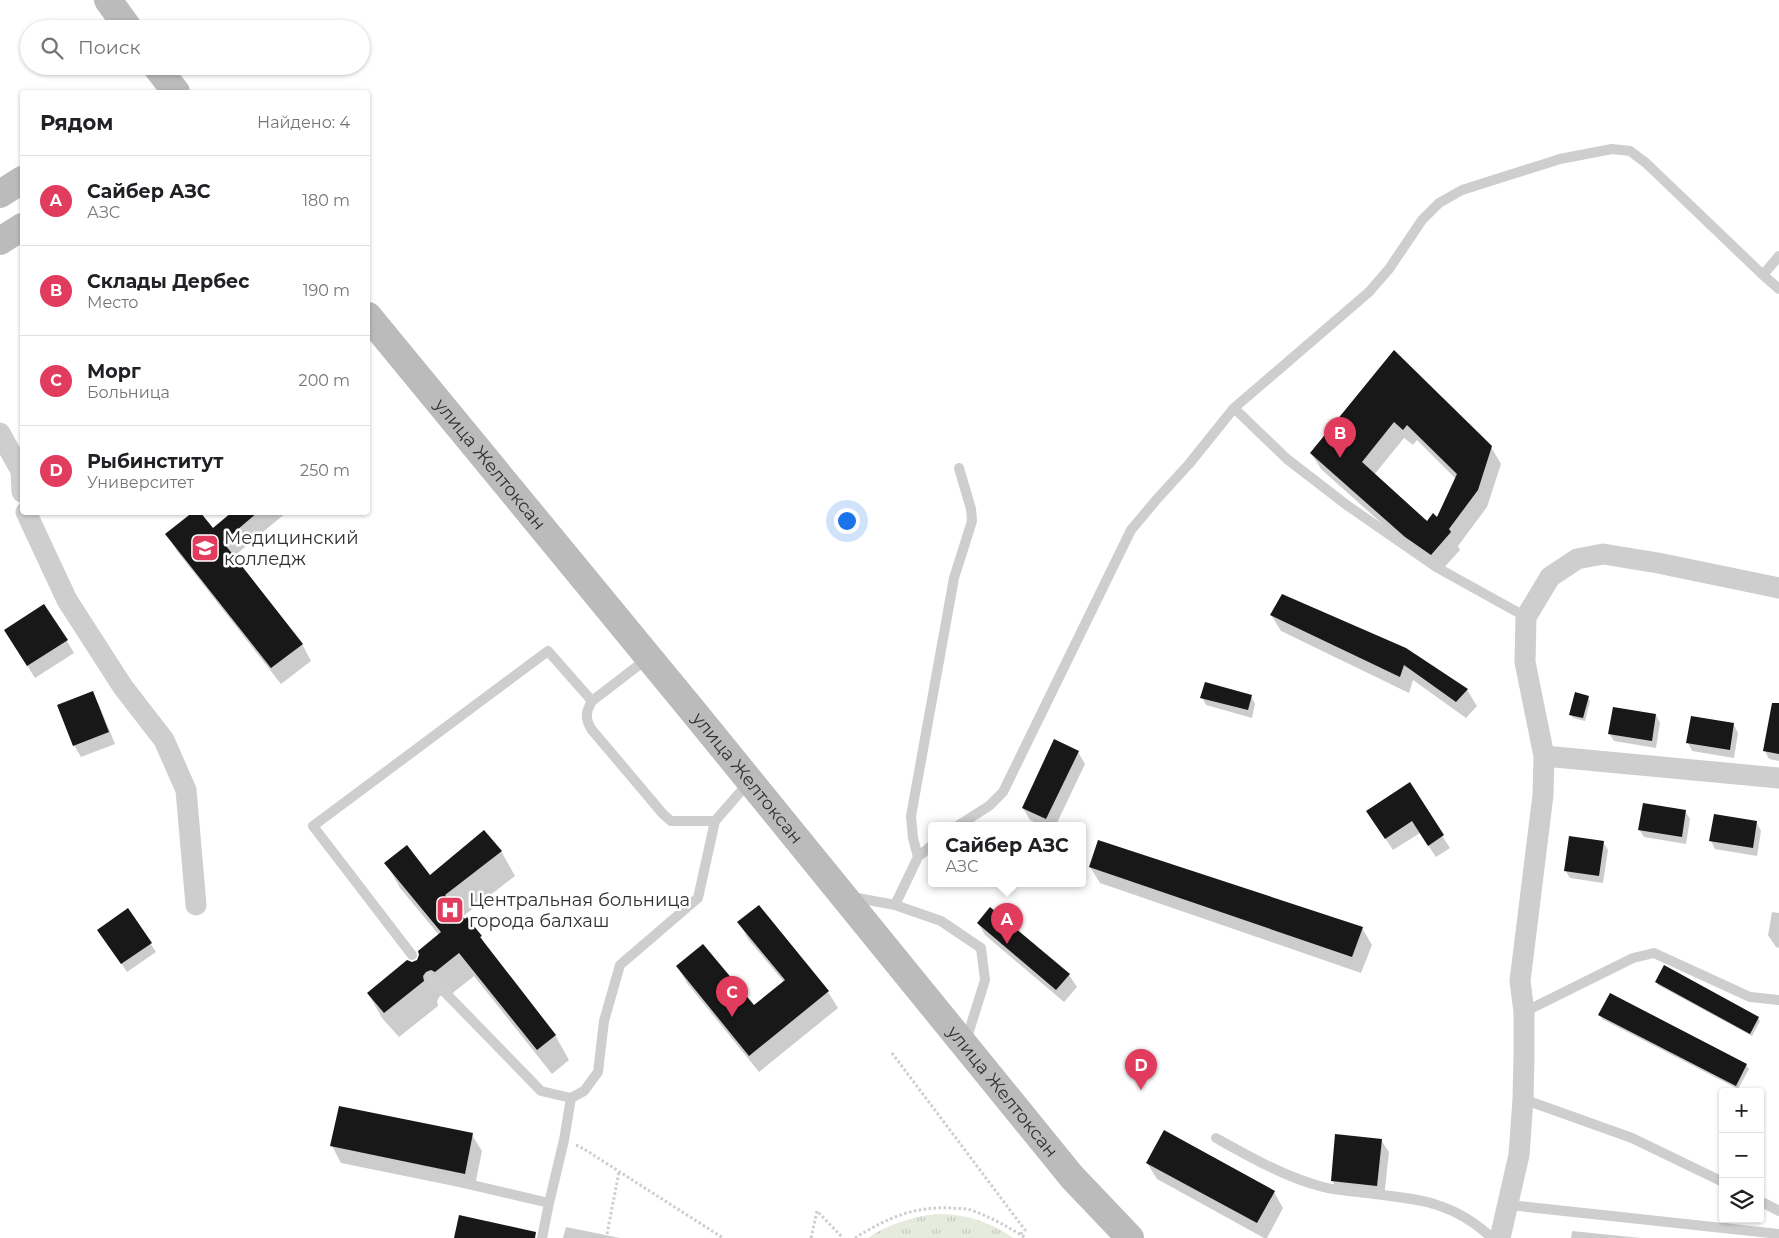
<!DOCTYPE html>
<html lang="ru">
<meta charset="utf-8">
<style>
:root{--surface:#fff;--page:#f2f2f2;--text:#202124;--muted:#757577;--line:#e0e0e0;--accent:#e13b5d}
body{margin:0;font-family:Montserrat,sans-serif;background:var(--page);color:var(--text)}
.controls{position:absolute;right:15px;bottom:15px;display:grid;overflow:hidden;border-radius:5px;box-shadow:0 1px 4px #0004}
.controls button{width:45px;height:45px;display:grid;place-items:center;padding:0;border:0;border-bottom:1px solid var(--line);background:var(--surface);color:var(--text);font:25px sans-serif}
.you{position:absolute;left:846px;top:520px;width:18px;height:18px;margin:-12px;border:4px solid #fff;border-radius:50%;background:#1a73e8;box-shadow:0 0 0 8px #1a73e833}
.badge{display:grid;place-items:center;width:32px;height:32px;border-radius:50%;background:var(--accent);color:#fff;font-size:16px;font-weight:700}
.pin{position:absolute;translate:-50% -41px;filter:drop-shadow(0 1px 2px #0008)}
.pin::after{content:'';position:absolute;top:26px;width:18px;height:15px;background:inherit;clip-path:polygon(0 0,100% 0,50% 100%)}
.popup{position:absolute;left:928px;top:822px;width:158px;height:65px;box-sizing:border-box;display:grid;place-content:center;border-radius:5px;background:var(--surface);filter:drop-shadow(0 1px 4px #0005);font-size:16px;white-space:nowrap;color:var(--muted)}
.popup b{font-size:19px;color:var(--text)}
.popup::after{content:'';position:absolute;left:50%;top:100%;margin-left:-10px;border:10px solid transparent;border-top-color:var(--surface)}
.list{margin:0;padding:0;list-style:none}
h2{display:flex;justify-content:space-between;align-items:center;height:65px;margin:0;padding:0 20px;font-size:21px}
h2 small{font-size:16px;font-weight:400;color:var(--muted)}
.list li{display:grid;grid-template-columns:32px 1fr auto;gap:15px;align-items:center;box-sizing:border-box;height:90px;padding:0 20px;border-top:1px solid var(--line)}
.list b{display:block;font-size:19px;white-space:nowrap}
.list p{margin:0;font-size:16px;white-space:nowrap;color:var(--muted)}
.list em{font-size:16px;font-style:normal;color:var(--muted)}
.icon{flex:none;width:28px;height:28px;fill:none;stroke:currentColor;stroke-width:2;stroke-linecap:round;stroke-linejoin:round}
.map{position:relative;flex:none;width:1779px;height:1238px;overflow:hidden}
.search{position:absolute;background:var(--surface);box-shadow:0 1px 4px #0004;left:20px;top:20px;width:350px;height:55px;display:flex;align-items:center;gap:12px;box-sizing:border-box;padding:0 18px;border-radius:28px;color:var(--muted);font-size:19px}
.panel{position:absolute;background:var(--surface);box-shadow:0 1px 4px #0004;left:20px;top:90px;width:350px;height:425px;border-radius:5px}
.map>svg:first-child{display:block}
.grass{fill:url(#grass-tufts)}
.shadow{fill:#0003;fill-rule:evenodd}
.building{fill:#181818;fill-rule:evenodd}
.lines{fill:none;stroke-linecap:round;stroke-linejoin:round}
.path{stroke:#cecece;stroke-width:3;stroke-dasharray:2.5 2.5;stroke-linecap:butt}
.lane{stroke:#cecece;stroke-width:10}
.street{stroke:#cecece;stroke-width:21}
.secondary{stroke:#bbb;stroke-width:28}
.labels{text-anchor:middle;stroke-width:5;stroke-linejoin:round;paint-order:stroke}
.street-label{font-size:18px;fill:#313131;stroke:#fff}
.poi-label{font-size:18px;fill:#313131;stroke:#fff;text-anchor:start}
</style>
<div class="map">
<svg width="1779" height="1238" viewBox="0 0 1779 1238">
<defs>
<pattern id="grass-tufts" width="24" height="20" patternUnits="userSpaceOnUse" patternTransform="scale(1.25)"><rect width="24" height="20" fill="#e6ebdd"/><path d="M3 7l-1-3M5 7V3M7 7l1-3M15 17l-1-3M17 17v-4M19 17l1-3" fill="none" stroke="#c6cabe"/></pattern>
</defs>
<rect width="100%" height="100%" fill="#fff"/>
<!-- grass -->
<path class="grass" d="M 936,1214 C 965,1214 989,1221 1013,1238 L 868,1238 C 888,1224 912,1217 936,1214 Z"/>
<!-- shadow -->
<path class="shadow" d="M 1394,351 L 1491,447 L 1501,464 L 1487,507 L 1458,546 L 1460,550 L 1441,571 L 1416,554 L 1321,469 L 1311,453 ZM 1404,438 L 1413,445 L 1417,440 L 1456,479 L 1437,519 L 1427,523 L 1374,475 Z
M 233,512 L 287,512 L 233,557 L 302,644 L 311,661 L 281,684 L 177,551 L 167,534 L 213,530 Z
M 1282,596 L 1467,690 L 1477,706 L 1466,718 L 1413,680 L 1409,693 L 1281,631 L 1271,615 Z
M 67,641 L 74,653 L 35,678 L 13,643 Z
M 92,693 L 99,705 L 115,744 L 81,757 L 74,745 Z
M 1251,696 L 1255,704 L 1252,718 L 1206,705 L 1202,697 Z
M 1588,697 L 1590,701 L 1585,721 L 1573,718 L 1571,715 Z
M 1656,715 L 1660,723 L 1656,748 L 1614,741 L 1609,733 Z
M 1734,725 L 1738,733 L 1734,758 L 1692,751 L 1688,743 Z
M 1779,728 L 1779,761 L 1769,759 L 1765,751 Z
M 1078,752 L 1085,764 L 1056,825 L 1041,825 L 1030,820 L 1023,808 Z
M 1409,784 L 1450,848 L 1436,857 L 1420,833 L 1393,850 L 1375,823 Z
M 1685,811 L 1690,819 L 1686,844 L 1644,837 L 1639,829 Z
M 1757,823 L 1761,831 L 1757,856 L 1715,849 L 1711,841 Z
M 1603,842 L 1608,850 L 1603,883 L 1570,878 L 1565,870 Z
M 501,851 L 515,876 L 462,917 L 464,920 L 466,919 L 481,937 L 488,949 L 555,1035 L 569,1060 L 552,1074 L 474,976 L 449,996 L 446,995 L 440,996 L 437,1001 L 438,1006 L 399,1037 L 382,1018 L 368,993 L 418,961 L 439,935 L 400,888 L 386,863 L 430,876 Z
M 1090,867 L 1362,928 L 1372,945 L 1361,973 L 1100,883 Z
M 128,910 L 156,952 L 127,972 L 104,938 Z
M 1772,912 L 1779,913 L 1779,948 L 1776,947 L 1768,935 Z
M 739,922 L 828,992 L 838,1008 L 759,1072 L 687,983 L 677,966 L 753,1007 L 784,982 L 748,939 Z
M 978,923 L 1069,975 L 1077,987 L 1064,1002 L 985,935 Z
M 1656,982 L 1758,1018 L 1760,1021 L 1752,1036 L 1658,985 Z
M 1610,995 L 1746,1065 L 1749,1069 L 1738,1089 L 1602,1019 L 1600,1015 Z
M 472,1135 L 482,1151 L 474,1190 L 341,1163 L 332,1146 Z
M 1381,1140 L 1389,1152 L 1384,1198 L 1339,1193 L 1332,1180 Z
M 1147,1163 L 1274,1192 L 1283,1208 L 1267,1238 L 1264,1238 L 1157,1179 Z
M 566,1227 L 620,1238 L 563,1238 Z
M 1572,1231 L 1641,1238 L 1571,1238 Z"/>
<!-- building -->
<path class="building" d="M 1394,350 L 1492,446 L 1478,490 L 1449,529 L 1451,532 L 1431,555 L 1405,537 L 1310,453 ZM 1394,422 L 1403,430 L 1407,425 L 1457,474 L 1437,517 L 1433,513 L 1427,521 L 1362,462 Z
M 193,512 L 200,512 L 213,528 L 232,512 L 258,512 L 223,542 L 303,644 L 271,668 L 165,534 Z
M 1282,594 L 1406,648 L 1468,689 L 1456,702 L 1404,665 L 1400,677 L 1270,615 Z
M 44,604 L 68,640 L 27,666 L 4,630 Z
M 1205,682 L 1252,695 L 1248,710 L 1200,698 Z
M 93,691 L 109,732 L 73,746 L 57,705 Z
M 1575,692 L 1589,696 L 1583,718 L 1569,715 Z
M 1772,703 L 1779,703 L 1779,754 L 1763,751 Z
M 1613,707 L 1656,714 L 1652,741 L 1608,734 Z
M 1691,716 L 1734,723 L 1730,750 L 1686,743 Z
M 1054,739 L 1079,751 L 1046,819 L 1022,808 Z
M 1410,782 L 1444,835 L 1428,846 L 1412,821 L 1385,839 L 1366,811 Z
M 1643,803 L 1686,810 L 1682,837 L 1638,830 Z
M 1714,814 L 1757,821 L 1753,848 L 1709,841 Z
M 484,830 L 502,851 L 445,895 L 465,919 L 467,917 L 474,926 L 482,936 L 480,937 L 556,1035 L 537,1050 L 459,953 L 435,972 L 431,970 L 426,972 L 423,976 L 424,981 L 384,1013 L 367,993 L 407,960 L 412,962 L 417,960 L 419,955 L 418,951 L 441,932 L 384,863 L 407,845 L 430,875 Z
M 1569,836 L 1604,841 L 1599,876 L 1564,871 Z
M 1098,840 L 1363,927 L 1352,957 L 1089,867 Z
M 759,905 L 829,991 L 749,1056 L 676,966 L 703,944 L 754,1005 L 785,980 L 737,922 Z
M 990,907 L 1070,974 L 1056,990 L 977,923 Z
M 128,908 L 152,943 L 121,964 L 97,930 Z
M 1664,965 L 1759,1017 L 1750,1034 L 1655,982 Z
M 1610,993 L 1747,1064 L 1736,1086 L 1598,1015 Z
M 339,1106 L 473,1133 L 465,1174 L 330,1146 Z
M 1164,1130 L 1275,1191 L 1257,1223 L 1146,1163 Z
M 1335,1134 L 1382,1139 L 1377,1186 L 1331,1181 Z
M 459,1215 L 536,1232 L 535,1238 L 454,1238 Z"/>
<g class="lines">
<!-- path -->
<path class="path" d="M 892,1053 L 1025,1230 L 1020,1235
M 576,1145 L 584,1149 L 723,1238
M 607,1234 L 619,1172
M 811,1238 L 817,1211 L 843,1238
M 855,1238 C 887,1218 914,1206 952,1208 C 958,1209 965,1208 971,1210 C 991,1217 1008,1227 1026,1238"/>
<!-- lane -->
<path class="lane" d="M 1779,256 L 1763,275 L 1779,289
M 1234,408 L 1287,459 L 1348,506 L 1436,567 L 1526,617
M 592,701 C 585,713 585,719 592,730 L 663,814 L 671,821 L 715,821
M 959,825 L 989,806 L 1003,792 L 1131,530 L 1157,499 L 1189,464 L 1234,408 L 1369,292 L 1389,269 L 1422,220 L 1439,203 L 1462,190 L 1560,159 L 1612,149 L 1630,151 L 1646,163 L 1763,275
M 918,857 L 913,838 L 911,816 L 954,578 L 972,521 L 971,509 L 959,468
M 852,897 L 895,905 L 941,921 L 981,948 L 985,980 L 966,1041
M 895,905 L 918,857 L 932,845
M 412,955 L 313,826 L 548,651 L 592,701 L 648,658
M 430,977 L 541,1091 L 571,1098 L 584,1091 L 598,1072 L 604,1021 L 620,965 L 698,898 L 715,821 L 749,782
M 1524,1012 L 1633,958 L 1654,953 L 1750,997 L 1779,1000
M 1523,1099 L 1632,1138 L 1723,1182
M 1216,1138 C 1250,1157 1285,1177 1323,1187 C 1334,1190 1346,1191 1358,1192 C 1411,1199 1450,1198 1492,1238
M 404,1169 L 549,1203 L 564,1140 L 571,1098
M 1760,1201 L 1779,1211
M 1509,1205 L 1779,1234
M 542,1238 L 549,1203"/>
<!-- street -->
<path class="street" d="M 0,433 L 21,471 L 22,492
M 26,512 L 67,600 L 123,687 L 164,740 L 186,790 L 196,905
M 1544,756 L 1779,778
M 1500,1238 L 1519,1155 L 1523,1099 L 1524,1056 L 1524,1012 L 1520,981 L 1543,795 L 1544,756 L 1525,662 L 1526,617 L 1550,577 L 1577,559 L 1603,554 L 1658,563 L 1779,588"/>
<!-- secondary -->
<g class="secondary">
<path d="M 108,0 L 129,29"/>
<path d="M 156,66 L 176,92"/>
<path d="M 0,194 L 22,180"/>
<path d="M 0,241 L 22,227"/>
<path id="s1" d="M 368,316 L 697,716 L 1072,1177 L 1130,1238"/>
</g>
</g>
<!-- icons -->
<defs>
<symbol id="university-square" viewBox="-11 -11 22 22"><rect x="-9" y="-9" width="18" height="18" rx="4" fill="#e13b5d" stroke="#fff"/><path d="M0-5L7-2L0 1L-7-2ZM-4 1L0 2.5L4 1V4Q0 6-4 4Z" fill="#fff"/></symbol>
<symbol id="hospital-square" viewBox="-11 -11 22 22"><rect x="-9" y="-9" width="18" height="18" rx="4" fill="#e13b5d" stroke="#fff"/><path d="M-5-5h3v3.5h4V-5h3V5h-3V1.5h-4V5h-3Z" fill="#fff"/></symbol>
</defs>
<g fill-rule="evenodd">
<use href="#university-square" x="189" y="532" width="32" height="32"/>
<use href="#hospital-square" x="434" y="894" width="32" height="32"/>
</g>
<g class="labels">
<!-- street labels -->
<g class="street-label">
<text dy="6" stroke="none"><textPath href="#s1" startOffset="192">улица Желтоксан</textPath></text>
<text dy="6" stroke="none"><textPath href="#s1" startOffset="598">улица Желтоксан</textPath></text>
<text dy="6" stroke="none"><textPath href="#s1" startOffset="1002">улица Желтоксан</textPath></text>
</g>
<!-- poi labels -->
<g class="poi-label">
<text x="224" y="544">Медицинский<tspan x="224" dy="21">колледж</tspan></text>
<text x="469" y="906">Центральная больница<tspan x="469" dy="21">города балхаш</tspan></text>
</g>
</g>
</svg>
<div class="controls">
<button>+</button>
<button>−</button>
<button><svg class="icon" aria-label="layers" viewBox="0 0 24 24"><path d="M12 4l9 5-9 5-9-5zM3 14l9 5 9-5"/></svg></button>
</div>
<div class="you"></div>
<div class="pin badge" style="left:1007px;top:944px">A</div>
<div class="popup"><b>Сайбер АЗС</b>АЗС</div>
<div class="pin badge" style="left:1340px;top:458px">B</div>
<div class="pin badge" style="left:732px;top:1017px">C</div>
<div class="pin badge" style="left:1141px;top:1090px">D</div>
<div class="search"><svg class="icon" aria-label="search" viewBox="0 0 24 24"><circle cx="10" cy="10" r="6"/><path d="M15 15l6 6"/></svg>Поиск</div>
<section class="panel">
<h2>Рядом<small>Найдено: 4</small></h2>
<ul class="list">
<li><span class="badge">A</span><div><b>Сайбер АЗС</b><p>АЗС</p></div><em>180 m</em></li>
<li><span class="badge">B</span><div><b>Склады Дербес</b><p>Место</p></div><em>190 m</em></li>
<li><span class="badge">C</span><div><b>Морг</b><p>Больница</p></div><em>200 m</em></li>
<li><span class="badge">D</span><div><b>Рыбинститут</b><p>Университет</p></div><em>250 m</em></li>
</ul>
</section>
</div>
